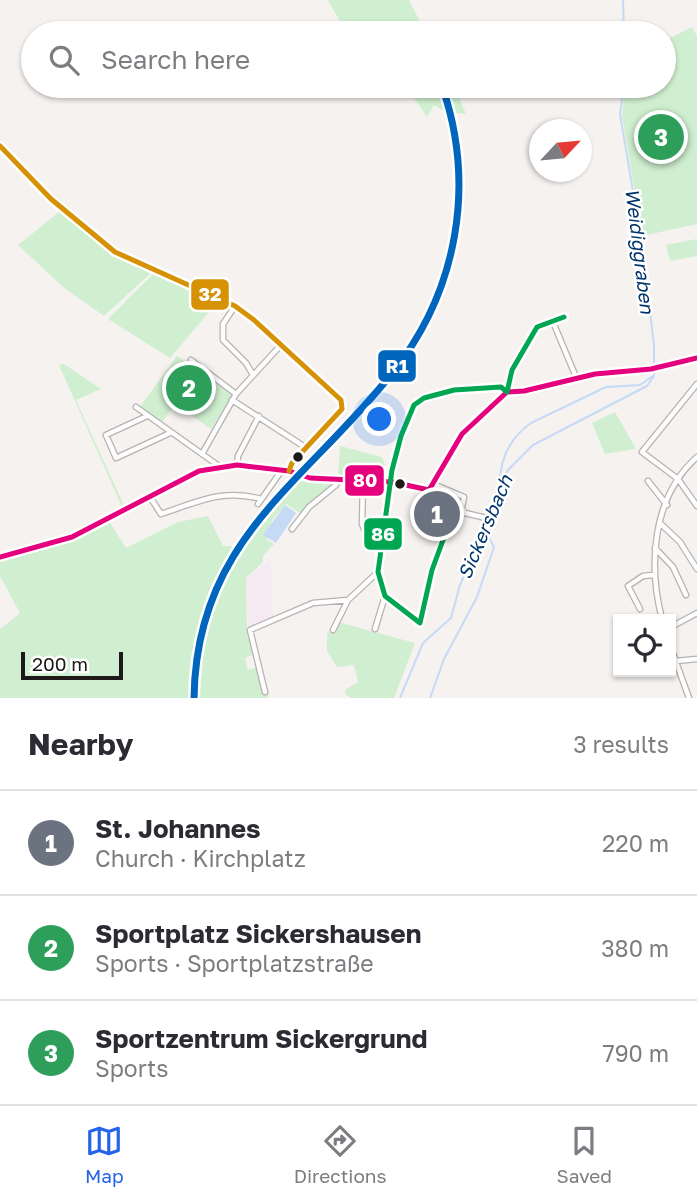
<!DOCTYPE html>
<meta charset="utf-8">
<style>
:root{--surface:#fff;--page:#f2f2f3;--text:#2b2b33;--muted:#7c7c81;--line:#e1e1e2;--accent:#2563eb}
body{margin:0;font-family:"Golos Text",sans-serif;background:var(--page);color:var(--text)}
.controls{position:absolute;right:21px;bottom:21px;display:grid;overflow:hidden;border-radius:0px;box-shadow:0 2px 5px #0004}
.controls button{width:63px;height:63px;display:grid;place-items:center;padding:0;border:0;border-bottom:2px solid var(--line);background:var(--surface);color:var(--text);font:35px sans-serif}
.compass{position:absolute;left:529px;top:119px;width:63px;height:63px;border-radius:50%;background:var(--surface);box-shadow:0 2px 5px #0004;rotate:64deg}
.scale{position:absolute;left:21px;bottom:18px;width:102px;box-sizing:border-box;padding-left:7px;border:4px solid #1d1a19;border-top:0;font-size:19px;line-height:24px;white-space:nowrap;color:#1d1a19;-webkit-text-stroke:5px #fff;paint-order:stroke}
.you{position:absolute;left:380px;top:420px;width:24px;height:24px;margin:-18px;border:5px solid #fff;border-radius:50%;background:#1a73e8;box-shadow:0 0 0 10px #1a73e833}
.badge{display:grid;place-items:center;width:46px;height:46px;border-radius:50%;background:var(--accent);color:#fff;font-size:23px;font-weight:700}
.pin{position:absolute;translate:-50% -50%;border:4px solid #fff;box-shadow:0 2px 7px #0006}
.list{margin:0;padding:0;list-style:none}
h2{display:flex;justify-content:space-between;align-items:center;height:91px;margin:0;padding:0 28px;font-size:30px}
h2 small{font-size:23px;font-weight:400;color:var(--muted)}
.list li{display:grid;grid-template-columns:46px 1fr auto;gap:21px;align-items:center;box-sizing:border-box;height:105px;padding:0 28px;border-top:2px solid var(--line)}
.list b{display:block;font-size:26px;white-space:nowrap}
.list p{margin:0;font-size:23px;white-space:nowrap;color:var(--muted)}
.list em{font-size:23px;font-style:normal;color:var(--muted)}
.icon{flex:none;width:38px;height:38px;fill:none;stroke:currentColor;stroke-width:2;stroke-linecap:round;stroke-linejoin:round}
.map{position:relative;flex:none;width:697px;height:698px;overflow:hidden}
.search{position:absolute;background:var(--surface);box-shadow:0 2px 5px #0004;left:21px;right:21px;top:21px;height:77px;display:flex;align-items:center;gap:18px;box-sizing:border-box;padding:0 24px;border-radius:38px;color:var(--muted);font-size:26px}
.sheet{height:406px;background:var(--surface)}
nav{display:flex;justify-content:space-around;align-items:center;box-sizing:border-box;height:98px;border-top:2px solid var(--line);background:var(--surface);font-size:19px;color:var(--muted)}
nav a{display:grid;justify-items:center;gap:4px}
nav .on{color:var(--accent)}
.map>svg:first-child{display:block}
.industrial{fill:#f5e9f2}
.green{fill:#d0efd0}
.water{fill:#c6daf5}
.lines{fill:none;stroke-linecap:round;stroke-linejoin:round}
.stream{stroke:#c6daf5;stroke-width:2}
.minor-casing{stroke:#b6b2b1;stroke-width:7}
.minor{stroke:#fefdfd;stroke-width:4.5}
.bus-1-casing{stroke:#fff;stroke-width:10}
.bus-2-casing{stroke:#fff;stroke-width:10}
.bus-3-casing{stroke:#fff;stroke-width:10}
.bus-1{stroke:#e5007d;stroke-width:5}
.bus-2{stroke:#00a651;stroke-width:5}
.bus-3{stroke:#d69104;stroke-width:5}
.rail-1-casing{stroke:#fff;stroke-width:12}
.rail-1{stroke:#0065bd;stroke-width:7}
.bus-dot{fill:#1d1a19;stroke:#fff;stroke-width:2.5}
.labels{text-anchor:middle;stroke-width:5;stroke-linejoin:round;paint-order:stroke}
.water-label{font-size:19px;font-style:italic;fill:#00346c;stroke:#fff}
.line-badge{stroke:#fff;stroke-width:2.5}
.badge-label{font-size:19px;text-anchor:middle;font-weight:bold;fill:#fff}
</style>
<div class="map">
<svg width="697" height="698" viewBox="0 0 697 698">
<rect width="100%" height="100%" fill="#f6f2f0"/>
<!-- industrial -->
<path class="industrial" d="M 271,559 L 273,618 L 248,628 L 247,578 Z"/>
<!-- green -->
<path class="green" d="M 330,0 L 409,0 L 426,33 L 347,33 L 328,1 Z
M 692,27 L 697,36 L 697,224 L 642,236 L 622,115 L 625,86 L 664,86 L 664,41 Z
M 406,86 L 454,86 L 466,114 L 446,112 L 434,105 L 427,117 Z
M 59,212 L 121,260 L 151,273 L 104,316 L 64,288 L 18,245 Z
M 697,239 L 697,256 L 670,261 L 666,245 Z
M 153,274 L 209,297 L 214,294 L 221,298 L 170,358 L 108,319 Z
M 177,356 L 233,394 L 211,429 L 176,404 L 161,423 L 139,408 Z
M 64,364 L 101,389 L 76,400 L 125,508 L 107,518 L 126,548 L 178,522 L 208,516 L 223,546 L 243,546 L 271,509 L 300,480 L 332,481 L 334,484 L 300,513 L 286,504 L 272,520 L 267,540 L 274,544 L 263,556 L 263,562 L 246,578 L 247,631 L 250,630 L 254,654 L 245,658 L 248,670 L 257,667 L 265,692 L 269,691 L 268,698 L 0,698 L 0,629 L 20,613 L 0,576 L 0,557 L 72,537 L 97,525 L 95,521 L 122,507 L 59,365 Z
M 615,412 L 636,449 L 605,454 L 592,423 Z
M 340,446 L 382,457 L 385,466 L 380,468 L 358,462 L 354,480 L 338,478 Z
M 338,622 L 415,643 L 394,698 L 351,698 L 345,694 L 346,689 L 358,682 L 354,665 L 337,667 L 327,651 L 327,633 L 333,631 Z"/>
<!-- water -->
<path class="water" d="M 285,505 L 296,513 L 276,543 L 263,535 Z"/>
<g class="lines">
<!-- stream -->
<path class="stream" d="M 623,0 L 624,33
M 624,86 L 620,114 L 642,245 L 654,345 L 654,374
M 500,483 C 500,458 510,438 531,423 L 606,387 L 640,385 L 653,376
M 400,698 L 423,643 L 451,618 L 460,585 L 485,529 L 494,497 L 508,470 L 533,445 L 647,386 L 654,376
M 430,698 L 444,659 L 477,597 L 494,547 L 485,530"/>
<defs>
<path id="minor" d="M 0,146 L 51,199 L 115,252 L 235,306 L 254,320 L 341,400 L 342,409 L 292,463 L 289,471
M 235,306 L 223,324 L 223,340 L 246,363 L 253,375
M 553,322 L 576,377
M 191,360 L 236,394
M 697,384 L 642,452 L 678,479 L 697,506
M 232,400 L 305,447
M 136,407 L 219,466
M 147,416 L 106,435 L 116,458 L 170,433
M 202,454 L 236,394 L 280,346
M 237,465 L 238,456 L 259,416
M 648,481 L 667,505
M 363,482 L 362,524 L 370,542 L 383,545
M 433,484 L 464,497 L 461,512 L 486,518
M 150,497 L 161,514 C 195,503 222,488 261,499
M 258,504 L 282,470
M 461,512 L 446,532 L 432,570 L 420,623 L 385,596 L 378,572 L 392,470 L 401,436 L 414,405 L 424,398 L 454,390 L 501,387 L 507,392 L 512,370 L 537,327 L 564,317
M 661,524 L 680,542 L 697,569
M 292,529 L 309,507 L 336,485 L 338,480
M 655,548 L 673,567 L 686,595
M 0,557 L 72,537 L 199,471 L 237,465 L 289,471 L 310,478 L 392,482 L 429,490 L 462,434 L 507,392 L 524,391 L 595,374 L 651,369 L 697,358
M 640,609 L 628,586 L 643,576 L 653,575
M 662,619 C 648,565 652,497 697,457
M 671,627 L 697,613
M 375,629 L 385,596
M 333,630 L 348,600 L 378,572
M 671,648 L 689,698
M 676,661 L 697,659
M 265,692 L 250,630 L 313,603 L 348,600"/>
</defs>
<!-- minor casing -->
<use href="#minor" class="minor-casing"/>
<!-- minor -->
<use href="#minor" class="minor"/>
<defs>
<path id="bus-1" d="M 0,557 L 72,537 L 199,471 L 237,465 L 289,471 L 310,478 L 392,482 L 429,490 L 462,434 L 507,392 L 524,391 L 595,374 L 651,369 L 697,358"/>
<path id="bus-2" d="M 461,512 L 446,532 L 432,570 L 420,623 L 385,596 L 378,572 L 392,470 L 401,436 L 414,405 L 424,398 L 454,390 L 501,387 L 507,392 L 512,370 L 537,327 L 564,317"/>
<path id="bus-3" d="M 0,146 L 51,199 L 115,252 L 235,306 L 254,320 L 341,400 L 342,409 L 292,463 L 289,471"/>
</defs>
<!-- bus-1 casing -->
<use href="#bus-1" class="bus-1-casing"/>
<!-- bus-2 casing -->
<use href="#bus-2" class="bus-2-casing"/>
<!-- bus-3 casing -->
<use href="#bus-3" class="bus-3-casing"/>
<!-- bus-1 -->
<use href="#bus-1" class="bus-1"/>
<!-- bus-2 -->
<use href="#bus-2" class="bus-2"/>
<!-- bus-3 -->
<use href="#bus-3" class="bus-3"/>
<defs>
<path id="rail-1" d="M 194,698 C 196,538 306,483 393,372 C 458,290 476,184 442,86"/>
</defs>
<!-- rail-1 casing -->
<use href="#rail-1" class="rail-1-casing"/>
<!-- rail-1 -->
<use href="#rail-1" class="rail-1"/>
</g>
<!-- markers -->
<g class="bus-dot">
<circle cx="298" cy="457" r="6"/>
<circle cx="400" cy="484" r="6"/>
</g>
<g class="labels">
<!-- water labels -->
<g class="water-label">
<text transform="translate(640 251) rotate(83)" y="7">Weidiggraben</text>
<text transform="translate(485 527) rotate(-67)" y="7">Sickersbach</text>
</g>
</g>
<g class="line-badge">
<rect x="190" y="278" width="40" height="33" rx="7" fill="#d69104"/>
<rect x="377" y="349" width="40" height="34" rx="7" fill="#0065bd"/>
<rect x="344" y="464" width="41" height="33" rx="7" fill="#e5007d"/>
<rect x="363" y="517" width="40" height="34" rx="7" fill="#00a651"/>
</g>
<g class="badge-label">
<text x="210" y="301">32</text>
<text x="397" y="373">R1</text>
<text x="365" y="487">80</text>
<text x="383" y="541">86</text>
</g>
</svg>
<div class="controls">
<button><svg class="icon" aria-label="locate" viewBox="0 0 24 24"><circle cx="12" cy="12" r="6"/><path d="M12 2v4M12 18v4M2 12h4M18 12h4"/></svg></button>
</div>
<svg class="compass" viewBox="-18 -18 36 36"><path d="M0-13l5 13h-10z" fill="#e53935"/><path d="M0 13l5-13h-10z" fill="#7c7c81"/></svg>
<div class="scale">200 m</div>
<div class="you"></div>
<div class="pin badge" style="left:437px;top:514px;background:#6b7280">1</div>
<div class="pin badge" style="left:189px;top:388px;background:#2e9e5b">2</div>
<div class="pin badge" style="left:661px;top:137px;background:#2e9e5b">3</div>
<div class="search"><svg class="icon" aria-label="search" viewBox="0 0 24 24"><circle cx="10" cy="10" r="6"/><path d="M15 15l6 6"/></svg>Search here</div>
</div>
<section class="sheet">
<h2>Nearby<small>3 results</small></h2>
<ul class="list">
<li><span class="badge" style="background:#6b7280">1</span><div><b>St. Johannes</b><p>Church · Kirchplatz</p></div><em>220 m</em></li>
<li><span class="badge" style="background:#2e9e5b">2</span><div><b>Sportplatz Sickershausen</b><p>Sports · Sportplatzstraße</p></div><em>380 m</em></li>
<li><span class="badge" style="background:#2e9e5b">3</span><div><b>Sportzentrum Sickergrund</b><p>Sports</p></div><em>790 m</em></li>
</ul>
</section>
<nav>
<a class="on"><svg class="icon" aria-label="map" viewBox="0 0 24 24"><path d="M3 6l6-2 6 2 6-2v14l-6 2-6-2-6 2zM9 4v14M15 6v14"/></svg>Map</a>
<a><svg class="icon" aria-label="directions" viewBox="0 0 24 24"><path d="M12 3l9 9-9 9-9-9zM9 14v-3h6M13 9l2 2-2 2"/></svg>Directions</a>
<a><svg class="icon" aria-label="saved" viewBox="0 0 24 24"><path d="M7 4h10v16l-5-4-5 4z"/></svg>Saved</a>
</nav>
